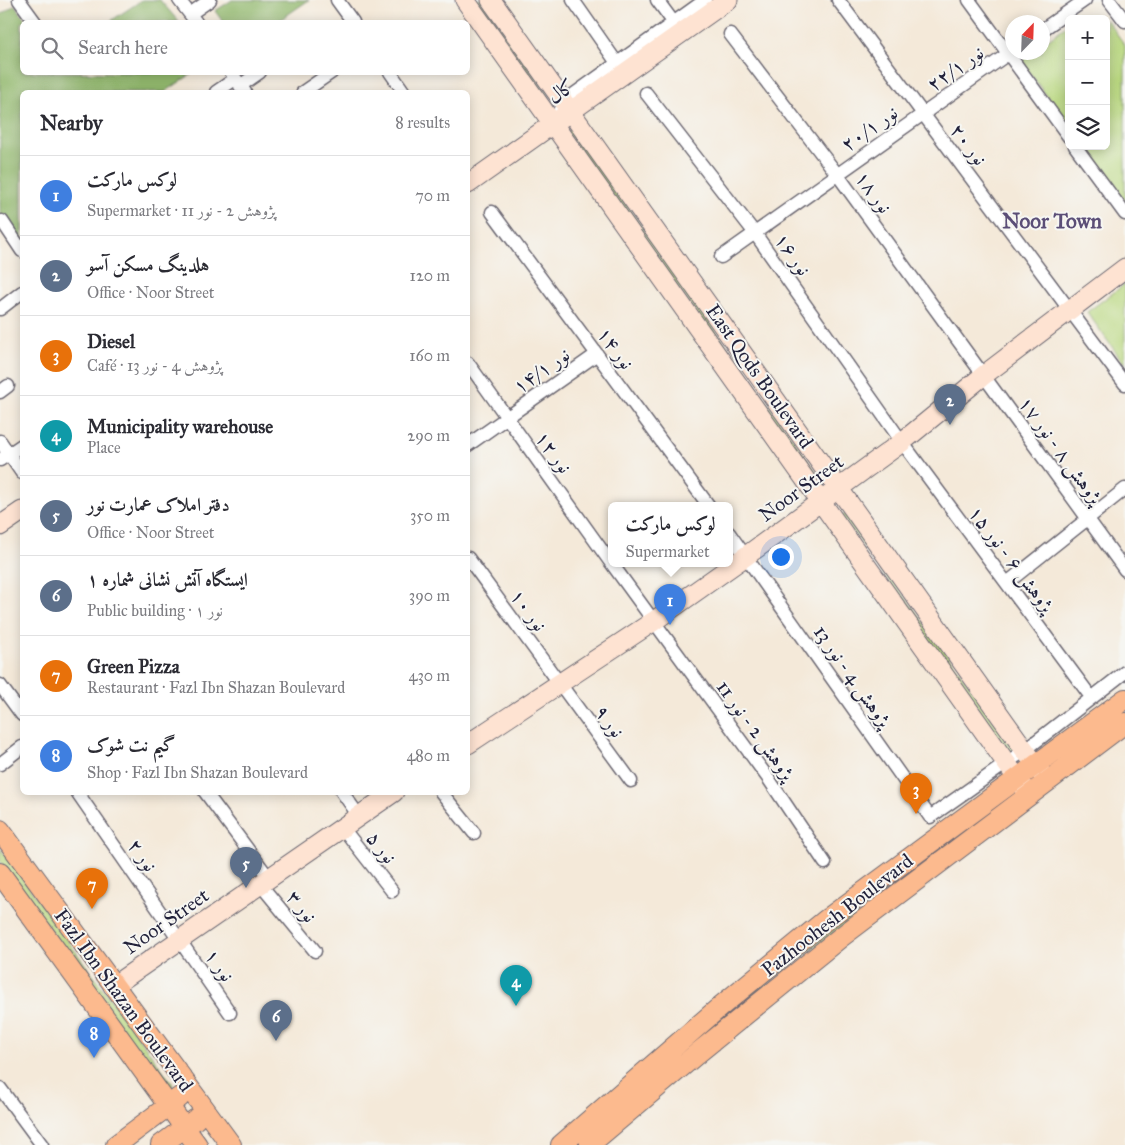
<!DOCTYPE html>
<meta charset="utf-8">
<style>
:root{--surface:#fff;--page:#f7f7f7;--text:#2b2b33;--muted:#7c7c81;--line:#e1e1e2;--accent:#0b8043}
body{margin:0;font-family:"IM FELL Great Primer",Amiri,serif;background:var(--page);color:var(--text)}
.controls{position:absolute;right:15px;top:15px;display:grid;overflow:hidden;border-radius:8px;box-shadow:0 2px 12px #0003}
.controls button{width:45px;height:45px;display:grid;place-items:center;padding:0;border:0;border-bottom:1px solid var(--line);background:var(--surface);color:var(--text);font:25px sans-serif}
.compass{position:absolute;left:1005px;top:15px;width:45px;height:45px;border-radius:50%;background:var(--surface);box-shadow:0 2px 12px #0003;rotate:23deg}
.you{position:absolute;left:780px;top:556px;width:18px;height:18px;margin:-12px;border:4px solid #fff;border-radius:50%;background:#1a73e8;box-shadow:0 0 0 8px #1a73e833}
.badge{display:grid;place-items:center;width:32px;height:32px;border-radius:50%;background:var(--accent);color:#fff;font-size:16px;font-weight:700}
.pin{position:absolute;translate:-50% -41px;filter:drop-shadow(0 1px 2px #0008)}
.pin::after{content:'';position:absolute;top:26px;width:18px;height:15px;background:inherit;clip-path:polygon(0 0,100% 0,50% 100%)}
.popup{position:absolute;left:608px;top:502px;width:125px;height:65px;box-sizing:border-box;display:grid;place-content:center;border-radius:8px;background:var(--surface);filter:drop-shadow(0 1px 4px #0005);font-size:16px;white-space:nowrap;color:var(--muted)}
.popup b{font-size:19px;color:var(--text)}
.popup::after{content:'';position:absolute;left:50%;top:100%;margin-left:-10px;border:10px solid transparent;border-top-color:var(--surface)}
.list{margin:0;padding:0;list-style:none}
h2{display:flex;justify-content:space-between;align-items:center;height:65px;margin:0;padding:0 20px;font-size:21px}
h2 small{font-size:16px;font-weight:400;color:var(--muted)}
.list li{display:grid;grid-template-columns:32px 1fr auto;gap:15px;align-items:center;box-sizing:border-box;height:80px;padding:0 20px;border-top:1px solid var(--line)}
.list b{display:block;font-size:19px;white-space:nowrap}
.list p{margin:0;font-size:16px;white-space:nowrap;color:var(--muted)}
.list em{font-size:16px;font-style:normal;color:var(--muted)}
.icon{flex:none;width:28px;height:28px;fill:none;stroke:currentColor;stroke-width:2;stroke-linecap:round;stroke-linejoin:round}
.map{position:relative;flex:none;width:1125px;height:1145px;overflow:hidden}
.search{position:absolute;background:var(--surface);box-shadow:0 2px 12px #0003;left:20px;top:20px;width:450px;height:55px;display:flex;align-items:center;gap:12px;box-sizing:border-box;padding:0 18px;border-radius:8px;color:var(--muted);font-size:19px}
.panel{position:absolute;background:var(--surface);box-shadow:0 2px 12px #0003;left:20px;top:90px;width:450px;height:705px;border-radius:8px}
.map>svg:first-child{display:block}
.green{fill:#b8d77e;stroke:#6d7c5c}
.forest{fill:#92b86d;stroke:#5a6d54}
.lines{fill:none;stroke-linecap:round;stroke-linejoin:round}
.street-casing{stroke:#6c6872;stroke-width:15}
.secondary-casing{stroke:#6c6872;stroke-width:21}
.primary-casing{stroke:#6c6872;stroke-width:22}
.street{stroke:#fff;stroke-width:12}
.secondary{stroke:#fee3d2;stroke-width:19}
.primary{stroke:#fcba8e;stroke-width:20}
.labels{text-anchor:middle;stroke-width:4;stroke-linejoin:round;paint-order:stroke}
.street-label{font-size:20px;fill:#22223b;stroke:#f6f6f2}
.neighbourhood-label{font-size:21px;font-weight:bold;fill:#5b4e77;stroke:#f6f6f2}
</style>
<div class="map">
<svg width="1125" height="1145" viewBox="0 0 1125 1145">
<rect width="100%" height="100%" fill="#f6f6f2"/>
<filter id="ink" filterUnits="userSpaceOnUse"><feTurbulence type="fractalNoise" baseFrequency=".02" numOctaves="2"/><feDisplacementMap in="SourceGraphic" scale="10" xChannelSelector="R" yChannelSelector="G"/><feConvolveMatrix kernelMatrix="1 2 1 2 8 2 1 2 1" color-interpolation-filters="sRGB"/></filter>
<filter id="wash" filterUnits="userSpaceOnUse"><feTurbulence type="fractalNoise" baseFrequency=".0096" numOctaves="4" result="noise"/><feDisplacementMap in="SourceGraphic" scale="20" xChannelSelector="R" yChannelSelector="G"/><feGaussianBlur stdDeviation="1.12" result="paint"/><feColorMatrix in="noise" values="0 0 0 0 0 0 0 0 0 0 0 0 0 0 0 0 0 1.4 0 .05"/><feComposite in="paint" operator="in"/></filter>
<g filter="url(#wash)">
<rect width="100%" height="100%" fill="#f4e9d9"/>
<!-- green -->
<path class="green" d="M 471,0 L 482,0 L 550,96 L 548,99 L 546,100 Z
M 1106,19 L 1125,45 L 1125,202 L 1083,146 L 1106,146 Z
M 1069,24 L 1069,126 L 1023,64 L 1024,56 L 1028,53 L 1042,52 L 1043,43 Z
M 572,128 L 816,472 L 814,474 L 811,473 L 567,132 Z
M 1125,284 L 1125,365 L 1087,312 Z
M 845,514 L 1017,751 L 1010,755 L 842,516 Z
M 1016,791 L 737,1008 L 577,1145 L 570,1145 L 802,949 Z
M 0,848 L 172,1083 L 173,1086 L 171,1090 L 166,1088 L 0,861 Z"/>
<!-- forest -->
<path class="forest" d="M 142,0 L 160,0 L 179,22 L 109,22 Z
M 232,0 L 309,0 L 277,22 L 223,22 L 215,11 Z
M 15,5 L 27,22 L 22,22 L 22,72 L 193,73 L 165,92 L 22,92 L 22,246 L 5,215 L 0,218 L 0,15 Z"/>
</g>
<g filter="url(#ink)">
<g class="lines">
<defs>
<path id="street" d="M 19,0 L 35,22
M 179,0 L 196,22
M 337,0 L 353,22
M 573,0 L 617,63
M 657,0 L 674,23
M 838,0 L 1125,384
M 969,0 L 1069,137
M 1109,0 L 1125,21
M 190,14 L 210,0
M 1042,30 L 1085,0
M 730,34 L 837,174 L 1125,570
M 231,72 L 245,92
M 390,72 L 404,92
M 240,86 L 260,72
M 216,92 L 235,79
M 303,92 L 332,72
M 646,93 L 754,232 L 902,442 L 1091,697
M 560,109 L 563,102 L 705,0
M 1075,146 L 1125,214
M 492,212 L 709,506
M 2,221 L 22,251
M 721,257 L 1012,51
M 0,309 L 22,292
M 468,363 L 611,563
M 0,392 L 8,386
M 0,441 L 22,473
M 468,445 L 597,354
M 0,460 L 22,445
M 729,533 L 930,817 L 1025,750 L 1125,672
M 468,558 L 631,781
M 612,564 L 768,778 L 825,863
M 1007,583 L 1125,489
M 0,685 L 22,715
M 0,764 L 22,747
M 77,792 L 230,1013
M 205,792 L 269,878
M 342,792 L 359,816
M 441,792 L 474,833
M 342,827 L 392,891
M 260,884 L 315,951
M 0,1088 L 42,1145"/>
<path id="secondary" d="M 465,0 L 1029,795
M 491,0 L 1044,777
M 468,184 L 728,0
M 0,526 L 22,511
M 468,744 L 654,621 L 746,556 L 902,442 L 984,375 L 1125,268
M 113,986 L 394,792"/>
<path id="primary" d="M 0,830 L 231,1145
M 0,873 L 197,1145
M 116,1145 L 180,1097
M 161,1145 L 196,1119
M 561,1145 L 721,1006 L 827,919 L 1125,699
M 589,1145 L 699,1052 L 841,937 L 1125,723"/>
</defs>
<!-- street casing -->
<use href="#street" class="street-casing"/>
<!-- secondary casing -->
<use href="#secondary" class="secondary-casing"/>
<!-- primary casing -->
<use href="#primary" class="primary-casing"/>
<!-- street -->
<use href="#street" class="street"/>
<!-- secondary -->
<use href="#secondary" class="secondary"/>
<!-- primary -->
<use href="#primary" class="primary"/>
</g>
</g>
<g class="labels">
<!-- street labels -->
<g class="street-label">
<text transform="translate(955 68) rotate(-35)" y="7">نور ۲۲/۱</text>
<text transform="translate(561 91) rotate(-34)" y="7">کال</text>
<text transform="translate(869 128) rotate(-35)" y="7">نور ۲۰/۱</text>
<text transform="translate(969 144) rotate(53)" y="7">نور ۲۰</text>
<text transform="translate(874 192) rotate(54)" y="7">نور ۱۸</text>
<text transform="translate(793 254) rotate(55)" y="7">نور ۱۶</text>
<text transform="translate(616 348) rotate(54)" y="7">نور ۱۴</text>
<text transform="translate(541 370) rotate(-35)" y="7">نور ۱۴/۱</text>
<text transform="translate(760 376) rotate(55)" y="7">East Qods Boulevard</text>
<text transform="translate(1061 450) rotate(54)" y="7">پژوهش ۸ - نور ۱۷</text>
<text transform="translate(554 452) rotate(54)" y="7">نور ۱۲</text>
<text transform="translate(801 488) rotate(-36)" y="7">Noor Street</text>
<text transform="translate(1012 559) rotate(53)" y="7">پژوهش ۶ - نور ۱۵</text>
<text transform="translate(529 610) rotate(54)" y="7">نور ۱۰</text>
<text transform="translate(853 676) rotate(55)" y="7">پژوهش 4 - نور 13</text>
<text transform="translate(610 721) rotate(54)" y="7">نور ۹</text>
<text transform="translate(756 730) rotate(54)" y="7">پژوهش 2 - نور 11</text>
<text transform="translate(382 847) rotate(52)" y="7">نور ۵</text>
<text transform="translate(143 855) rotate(55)" y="7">نور ۲</text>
<text transform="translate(302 906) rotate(51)" y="7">نور ۳</text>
<text transform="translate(837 915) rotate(-38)" y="7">Pazhoohesh Boulevard</text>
<text transform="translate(166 921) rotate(-35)" y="7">Noor Street</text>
<text transform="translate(220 965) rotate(55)" y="7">نور ۱</text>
<text transform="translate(124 1000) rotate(54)" y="7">Fazl Ibn Shazan Boulevard</text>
</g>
<!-- neighbourhood labels -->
<g class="neighbourhood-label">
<text x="1052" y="228">Noor Town</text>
</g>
</g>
</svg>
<div class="controls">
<button>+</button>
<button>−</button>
<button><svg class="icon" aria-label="layers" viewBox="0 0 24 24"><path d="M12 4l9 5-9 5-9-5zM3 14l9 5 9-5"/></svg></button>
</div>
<svg class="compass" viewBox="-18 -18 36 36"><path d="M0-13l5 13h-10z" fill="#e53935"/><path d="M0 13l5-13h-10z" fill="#7c7c81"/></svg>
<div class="you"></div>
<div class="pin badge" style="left:670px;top:625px;background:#3f7fe0">1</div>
<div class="popup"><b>لوکس مارکت</b>Supermarket</div>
<div class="pin badge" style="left:950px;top:425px;background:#5c6f8a">2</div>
<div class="pin badge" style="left:916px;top:814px;background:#e8710a">3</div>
<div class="pin badge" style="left:516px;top:1006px;background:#0f9aa8">4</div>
<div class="pin badge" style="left:246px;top:888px;background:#5c6f8a">5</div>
<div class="pin badge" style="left:276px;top:1041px;background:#5c6f8a">6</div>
<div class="pin badge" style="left:92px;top:909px;background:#e8710a">7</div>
<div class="pin badge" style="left:94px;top:1058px;background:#3f7fe0">8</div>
<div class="search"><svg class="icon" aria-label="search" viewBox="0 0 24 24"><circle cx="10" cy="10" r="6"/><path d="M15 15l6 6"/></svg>Search here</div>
<section class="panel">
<h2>Nearby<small>8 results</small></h2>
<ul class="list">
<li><span class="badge" style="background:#3f7fe0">1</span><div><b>لوکس مارکت</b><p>Supermarket · پژوهش 2 - نور 11</p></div><em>70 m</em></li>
<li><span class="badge" style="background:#5c6f8a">2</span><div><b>هلدینگ مسکن آسو</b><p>Office · Noor Street</p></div><em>120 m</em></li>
<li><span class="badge" style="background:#e8710a">3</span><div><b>Diesel</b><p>Café · پژوهش 4 - نور 13</p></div><em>160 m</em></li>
<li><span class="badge" style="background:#0f9aa8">4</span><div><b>Municipality warehouse</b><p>Place</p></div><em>290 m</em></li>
<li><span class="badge" style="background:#5c6f8a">5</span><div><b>دفتر املاک عمارت نور</b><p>Office · Noor Street</p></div><em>350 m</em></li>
<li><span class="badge" style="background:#5c6f8a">6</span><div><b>ایستگاه آتش نشانی شماره ۱</b><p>Public building · نور ۱</p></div><em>390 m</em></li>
<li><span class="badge" style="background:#e8710a">7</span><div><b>Green Pizza</b><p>Restaurant · Fazl Ibn Shazan Boulevard</p></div><em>430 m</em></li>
<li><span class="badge" style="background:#3f7fe0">8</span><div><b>گیم نت شوک</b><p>Shop · Fazl Ibn Shazan Boulevard</p></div><em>480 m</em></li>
</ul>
</section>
</div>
